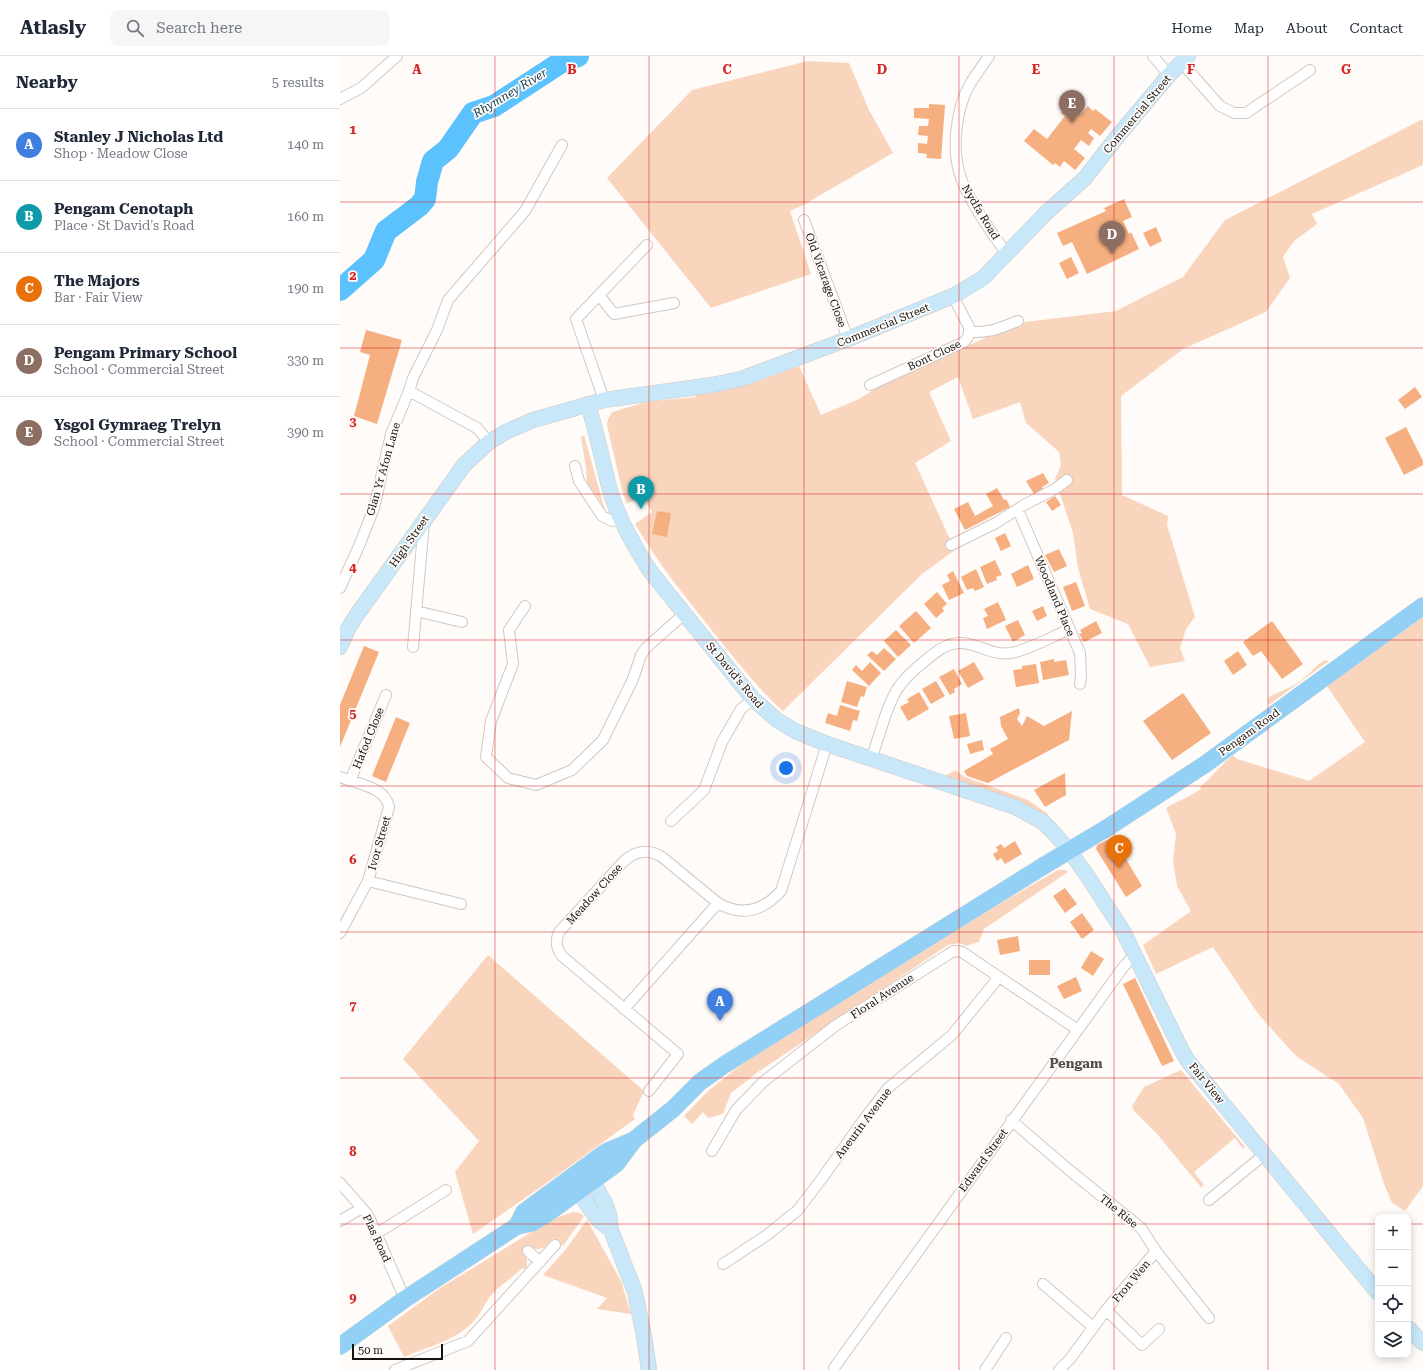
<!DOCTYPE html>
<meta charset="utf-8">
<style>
:root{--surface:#fff;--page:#f6f6f7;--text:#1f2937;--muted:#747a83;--line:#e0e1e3;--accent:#db2777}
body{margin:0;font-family:"Roboto Serif",serif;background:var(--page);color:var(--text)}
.controls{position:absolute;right:12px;bottom:12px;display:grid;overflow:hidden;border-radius:8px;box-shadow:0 2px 10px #0003}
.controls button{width:36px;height:36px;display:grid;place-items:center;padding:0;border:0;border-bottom:1px solid var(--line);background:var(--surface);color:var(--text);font:20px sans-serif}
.scale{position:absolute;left:12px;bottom:10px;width:91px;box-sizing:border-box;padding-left:4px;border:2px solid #161310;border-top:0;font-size:11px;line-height:14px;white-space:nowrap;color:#161310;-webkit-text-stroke:3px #fffbf8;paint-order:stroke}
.you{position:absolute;left:446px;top:712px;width:14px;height:14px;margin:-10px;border:3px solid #fff;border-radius:50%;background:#1a73e8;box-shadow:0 0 0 6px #1a73e833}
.badge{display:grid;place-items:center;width:26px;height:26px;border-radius:50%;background:var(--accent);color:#fff;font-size:13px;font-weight:700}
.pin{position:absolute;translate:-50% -33px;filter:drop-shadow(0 1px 2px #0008)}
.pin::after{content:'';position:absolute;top:21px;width:14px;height:12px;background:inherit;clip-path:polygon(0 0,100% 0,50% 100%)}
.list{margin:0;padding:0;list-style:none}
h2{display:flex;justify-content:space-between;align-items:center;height:52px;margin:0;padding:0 16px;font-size:17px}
h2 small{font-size:13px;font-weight:400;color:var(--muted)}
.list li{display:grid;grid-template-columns:26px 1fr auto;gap:12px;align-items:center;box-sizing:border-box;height:72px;padding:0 16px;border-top:1px solid var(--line)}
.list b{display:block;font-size:15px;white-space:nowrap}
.list p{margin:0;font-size:13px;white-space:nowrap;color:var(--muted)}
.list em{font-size:13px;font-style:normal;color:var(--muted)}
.icon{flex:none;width:22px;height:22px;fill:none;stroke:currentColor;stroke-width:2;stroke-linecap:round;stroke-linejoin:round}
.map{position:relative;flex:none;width:1083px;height:1314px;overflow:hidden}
header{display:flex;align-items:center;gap:24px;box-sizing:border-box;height:56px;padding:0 20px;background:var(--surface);border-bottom:1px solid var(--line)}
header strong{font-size:19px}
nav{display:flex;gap:22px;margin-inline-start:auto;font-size:14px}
.search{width:280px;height:36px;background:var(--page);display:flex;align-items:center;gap:10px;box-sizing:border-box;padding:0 14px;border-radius:8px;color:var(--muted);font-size:15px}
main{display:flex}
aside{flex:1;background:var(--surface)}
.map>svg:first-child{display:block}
.green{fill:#f9d5be}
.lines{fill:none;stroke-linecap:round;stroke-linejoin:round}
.river{stroke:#5cc2fe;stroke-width:22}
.building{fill:#f5af81}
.street-casing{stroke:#d2c8c1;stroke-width:12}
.secondary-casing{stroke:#d2c8c1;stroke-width:16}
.primary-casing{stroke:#dad9d9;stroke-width:18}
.street{stroke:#fff;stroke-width:10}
.secondary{stroke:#c8e8fa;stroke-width:15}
.primary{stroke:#92d1f5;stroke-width:17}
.grid{fill:none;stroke:#d62828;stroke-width:1;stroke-opacity:0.55}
.labels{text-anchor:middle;stroke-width:3.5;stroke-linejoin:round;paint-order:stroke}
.street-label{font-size:11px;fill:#161310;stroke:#fffbf8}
.water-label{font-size:12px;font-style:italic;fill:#103b53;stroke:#fffbf8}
.quarter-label{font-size:13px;font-weight:bold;fill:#564d47;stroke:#fffbf8}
.grid-label{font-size:13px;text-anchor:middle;font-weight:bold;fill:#d62828;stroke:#fffbf8;stroke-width:3.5;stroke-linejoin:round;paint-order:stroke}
</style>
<header>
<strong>Atlasly</strong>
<div class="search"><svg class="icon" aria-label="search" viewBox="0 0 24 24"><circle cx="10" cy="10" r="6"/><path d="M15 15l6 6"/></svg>Search here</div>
<nav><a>Home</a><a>Map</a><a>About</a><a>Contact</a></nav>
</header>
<main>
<aside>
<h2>Nearby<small>5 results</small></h2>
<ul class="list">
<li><span class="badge" style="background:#3f7fe0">A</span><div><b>Stanley J Nicholas Ltd</b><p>Shop · Meadow Close</p></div><em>140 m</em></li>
<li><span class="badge" style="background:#0f9aa8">B</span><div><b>Pengam Cenotaph</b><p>Place · St David's Road</p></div><em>160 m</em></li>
<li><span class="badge" style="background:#e8710a">C</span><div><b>The Majors</b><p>Bar · Fair View</p></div><em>190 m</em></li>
<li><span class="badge" style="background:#8d6e63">D</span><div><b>Pengam Primary School</b><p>School · Commercial Street</p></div><em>330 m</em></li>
<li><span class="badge" style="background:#8d6e63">E</span><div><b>Ysgol Gymraeg Trelyn</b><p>School · Commercial Street</p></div><em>390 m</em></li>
</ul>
</aside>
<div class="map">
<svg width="1083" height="1314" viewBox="0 0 1083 1314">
<rect width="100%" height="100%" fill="#fffbf8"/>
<!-- green -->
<path class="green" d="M 468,5 L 509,7 L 529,54 L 553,97 L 465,148 L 450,155 L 471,218 L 371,252 L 267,122 L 352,34 Z
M 1083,63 L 1083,109 L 972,158 L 977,168 L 954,185 L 943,201 L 950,222 L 926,256 L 843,293 L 781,340 L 782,439 L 828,460 L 827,469 L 855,561 L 846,573 L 840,592 L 845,605 L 810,611 L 788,568 L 750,553 L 738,512 L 733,477 L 715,423 L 721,409 L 719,396 L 686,367 L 680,346 L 633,363 L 618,321 L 589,336 L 611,385 L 575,407 L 615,494 L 582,518 L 443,655 C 417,632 396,604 374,577 C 346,542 318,507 295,468 L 312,456 L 302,439 L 287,448 L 283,438 L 267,369 L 268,363 L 272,356 L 306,346 L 356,341 L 356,339 L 390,333 L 422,324 L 459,310 L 481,359 L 519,343 L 547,326 L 645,282 L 685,266 L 776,255 L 843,221 L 885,164 Z
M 244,379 L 266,458 L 259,443 L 247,427 L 246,412 L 241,381 Z
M 1083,560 L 1083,1130 L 1065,1155 L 1052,1147 L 1044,1128 L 1023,1062 L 999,1028 L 956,1000 L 919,959 L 873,891 L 816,918 L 803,889 L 851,855 L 837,830 L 833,806 L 836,778 L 826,752 C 837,745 850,741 861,733 L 860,731 C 872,721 881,709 893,699 L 897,703 L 969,725 L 1025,686 L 987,630 Z
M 985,604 L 989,605 L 930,648 L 928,647 L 928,644 L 930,640 C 938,636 948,633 956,628 C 967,622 975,609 985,604 Z
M 615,714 L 625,721 L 688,744 L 708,758 L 706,761 L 605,720 Z
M 718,814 L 725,814 L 728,816 L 644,873 L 639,886 L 626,890 L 619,887 L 608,889 L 418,1016 L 391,1037 L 383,1058 L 368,1062 L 363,1056 L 352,1068 L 344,1060 L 368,1035 L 397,1012 L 445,979 L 612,875 Z
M 148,899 L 304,1035 L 293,1059 L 295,1063 L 201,1131 L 133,1178 L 115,1116 L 139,1085 L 63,1003 Z
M 841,1014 L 905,1091 L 903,1093 L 895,1082 L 854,1116 L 864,1129 L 861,1131 L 817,1078 L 794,1055 L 792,1050 L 804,1031 Z
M 233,1156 L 240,1157 L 244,1160 L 223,1190 L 213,1182 C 205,1191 201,1197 189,1190 L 183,1197 C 187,1202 189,1207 185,1213 L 182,1212 C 174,1221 163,1227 154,1236 C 146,1244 142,1256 135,1264 C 117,1284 88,1291 64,1301 L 48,1270 L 100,1232 L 205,1168 L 221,1160 Z
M 247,1164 L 281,1225 L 291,1258 L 257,1253 L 267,1242 L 203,1219 L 226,1193 Z"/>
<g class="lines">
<!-- river -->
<path class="river" d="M 0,234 L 34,204 L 46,175 L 79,150 L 85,143 L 87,126 L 93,105 L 108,93 L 133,57 L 154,50 L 220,7 L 238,0"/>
</g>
<!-- building -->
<path class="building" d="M 589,48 L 605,49 L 601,103 L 586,102 L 587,98 L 578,97 L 578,87 L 587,88 L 588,80 L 578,79 L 579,70 L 588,70 L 589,63 L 574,62 L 574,52 L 589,52 Z
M 728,48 L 741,58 L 748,50 L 753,55 L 755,53 L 772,66 L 760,80 L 751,73 L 748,77 L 754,82 L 749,90 L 741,84 L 734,93 L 745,102 L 735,114 L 724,105 L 720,111 L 715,107 L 713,109 L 684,85 L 694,73 L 707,83 L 725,60 L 721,57 Z
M 784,143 L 792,161 L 783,165 L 789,178 L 791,176 L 799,193 L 747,218 L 732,186 L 723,190 L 717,177 L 766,155 L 764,152 Z
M 816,171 L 822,185 L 810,191 L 803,177 Z
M 731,201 L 739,217 L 727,223 L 719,207 Z
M 26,274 L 62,284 L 37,368 L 14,360 L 30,299 L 20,296 Z
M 1075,331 L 1082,341 L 1065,353 L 1058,344 Z
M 1066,371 L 1083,405 L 1083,409 L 1064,419 L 1045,382 Z
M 703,417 L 709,427 L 702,431 L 703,433 L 694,438 L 686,425 Z
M 657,432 L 664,444 L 666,443 L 670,451 L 625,474 L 614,453 L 628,446 L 635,460 L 653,450 L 646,438 Z
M 715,440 L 721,449 L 712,455 L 706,446 Z
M 317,455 L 331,457 L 327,481 L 312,478 Z
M 665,477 L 671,490 L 661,495 L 655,482 Z
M 719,493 L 727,510 L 714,516 L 705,499 Z
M 655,504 L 662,519 L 656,521 L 657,524 L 647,528 L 640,511 Z
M 688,509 L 694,523 L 677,531 L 671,518 Z
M 636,513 L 644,531 L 635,535 L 633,532 L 627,534 L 621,521 Z
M 613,515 L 624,537 L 609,544 L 602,529 L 610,525 L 607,519 Z
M 736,526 L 745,550 L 732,555 L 723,531 Z
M 597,536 L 607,548 L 602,552 L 604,555 L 596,562 L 584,548 Z
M 658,546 L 666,564 L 647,573 L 643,562 L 648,560 L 644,553 Z
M 703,550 L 707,560 L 697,565 L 692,555 Z
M 576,555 L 591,572 L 574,587 L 559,570 Z
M 678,564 L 685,579 L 673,586 L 665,570 Z
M 756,565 L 762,577 L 744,586 L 739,578 L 742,577 L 740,574 Z
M 932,565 L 963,608 L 942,623 L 921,595 L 913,600 L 903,586 Z
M 556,574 L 571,589 L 558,601 L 544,585 Z
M 24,590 L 39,596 L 0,691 L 0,649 Z
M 544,592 L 556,603 L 544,615 L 527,599 L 532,595 L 537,599 Z
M 898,595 L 907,609 L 893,619 L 884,605 Z
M 714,603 L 714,606 L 726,604 L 729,619 L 703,624 L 700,606 Z
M 530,606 L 541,617 L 529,630 L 512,614 L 516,609 L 522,615 Z
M 634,606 L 644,623 L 628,632 L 618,615 Z
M 696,608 L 699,627 L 676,631 L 673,614 L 682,613 L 682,610 Z
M 614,613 L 622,628 L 614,633 L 615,636 L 610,639 L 599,621 Z
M 507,625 L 527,631 L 524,641 L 521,640 L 517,651 L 501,646 Z
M 596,625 L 605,640 L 591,648 L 582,633 Z
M 579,636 L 589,653 L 568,665 L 560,651 L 569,646 L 567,643 Z
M 843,637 L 871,677 L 832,704 L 803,665 Z
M 500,649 L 520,655 L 517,665 L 513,664 L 510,675 L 485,667 L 488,657 L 497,660 Z
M 679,652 L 680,657 L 677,663 L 682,670 L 687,660 L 704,670 L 732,655 L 729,684 L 648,727 L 627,720 L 624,715 L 653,698 L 650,693 L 668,683 L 661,670 L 660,661 Z
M 626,657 L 630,680 L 614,683 L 609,660 Z
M 56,661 L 70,667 L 46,726 L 32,720 Z
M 642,684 L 644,694 L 630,698 L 627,688 Z
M 725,717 L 726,739 L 705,751 L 694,734 Z
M 773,781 L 802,830 L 786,841 L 756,793 L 757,789 Z
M 675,785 L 682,798 L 665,808 L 661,802 L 657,805 L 653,798 L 658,795 L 656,791 L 661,788 L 664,792 Z
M 725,832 L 737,848 L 725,857 L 713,840 Z
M 742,857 L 754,874 L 742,883 L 730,866 Z
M 678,880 L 680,895 L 660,899 L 657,884 Z
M 751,895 L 764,903 L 753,920 L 741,912 Z
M 689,904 L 710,904 L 710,919 L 689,919 Z
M 736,921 L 742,935 L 724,943 L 717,930 Z
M 795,922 L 834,1005 L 822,1010 L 783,928 Z"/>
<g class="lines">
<defs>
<path id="street" d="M 649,0 C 643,9 636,18 630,28 C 615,54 611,97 622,125 C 633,151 651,176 667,198
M 813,0 L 829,19
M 842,7 L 880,50 L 894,57 L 906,57 L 970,14
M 0,43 L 21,32 L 57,0
M 464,164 L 508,283
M 259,239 L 274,258 L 334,247
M 613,240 L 629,271 L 629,276
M 530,329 L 624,286 L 628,281 L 629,276 C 651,277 659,272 678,265
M 69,335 L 137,372 L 149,386
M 264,344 L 236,263 L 307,189
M 235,410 L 239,425 L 262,460 L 272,465 L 281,463
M 678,454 L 740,597 L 741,619 L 740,628
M 611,489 L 656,467 L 684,449 L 715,433 L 727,424
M 0,532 L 19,490 L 34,452 L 51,378 L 69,335 L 73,322 L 97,274 L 108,244 L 185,155 L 222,89
M 185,550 L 169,574 L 173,608 L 151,665 L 146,701 L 168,722 L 196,729 L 232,714 L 263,684 L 293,623 L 301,599 L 306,592 L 344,558
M 76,555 L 122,566
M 73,591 L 84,466
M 532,703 C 534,693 538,683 541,673 C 552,638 557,627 586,604 C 596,596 605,588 618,587 C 638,586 650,600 671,597 C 691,593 711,581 730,573
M 0,721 C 17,728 46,731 49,751 L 28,825 L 0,877
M 10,725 L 46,639
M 331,765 L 364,734 L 382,686 L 401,653 L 413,643
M 28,825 L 121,848
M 284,953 L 378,847
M 309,1035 L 338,998 L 222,900 C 216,892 215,885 219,876 L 283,806 C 295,795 307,792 322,801 L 378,847 C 402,861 423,855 441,835 L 487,688
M 671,1064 L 728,1113 L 801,1172 L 816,1195 L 869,1262
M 372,1095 L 396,1054 L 423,1026 L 495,970 L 609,898 L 614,895 L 622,896 L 738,974
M 0,1127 L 28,1159 L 65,1243
M 869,1144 L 925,1098
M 0,1165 L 22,1152
M 36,1178 L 106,1134
M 188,1195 L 200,1206
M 383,1208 L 427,1179 L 458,1154 L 483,1121 L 522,1066 L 548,1032 L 612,979 L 659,921
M 703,1228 L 753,1271
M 766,1254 L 802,1289 L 819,1273
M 494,1312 L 784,910 L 790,904 L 797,901
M 55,1314 L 128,1285 L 215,1189
M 645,1314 L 666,1282
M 719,1314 L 730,1303 L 766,1254 L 816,1195"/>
<path id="secondary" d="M 248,348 C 257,378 263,408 271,438 C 280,466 295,491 310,515 L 413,643 L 437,664 L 455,675 L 487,688 L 675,751 L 703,766 L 711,774 L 729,794 L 748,821 L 783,875 L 841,993 L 848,1005 L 1038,1237
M 0,591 L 8,573 L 16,560 L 124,409 L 149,386 L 166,376 L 193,364 L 264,344 L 372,329 L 401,323 L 508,283 L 613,240 L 643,222 L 706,157 L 745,122 L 777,81 L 829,19 L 848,0
M 245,1115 L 253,1126 L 265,1147 L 269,1158 L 271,1174 L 295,1236 L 304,1280 L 309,1314
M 231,1125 L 258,1164 L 271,1174
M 1068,1272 L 1083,1287"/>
<path id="primary" d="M 177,1170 L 184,1156 L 263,1098 L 268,1095 L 294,1084
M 0,1290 L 65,1243 L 177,1170 L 192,1167 L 208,1157 L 272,1111 L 277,1107 L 294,1084 L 333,1053 L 360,1026 L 384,1009 L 705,809 L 767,772 L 864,709 L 1083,550"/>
</defs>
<!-- street casing -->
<use href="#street" class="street-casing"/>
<!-- secondary casing -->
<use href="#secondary" class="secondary-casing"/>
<!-- primary casing -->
<use href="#primary" class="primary-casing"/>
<!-- street -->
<use href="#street" class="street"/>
<!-- secondary -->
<use href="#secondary" class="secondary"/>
<!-- primary -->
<use href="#primary" class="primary"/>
</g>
<!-- grid -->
<path class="grid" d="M 155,0 L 155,1314M 309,0 L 309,1314M 464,0 L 464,1314M 619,0 L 619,1314M 774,0 L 774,1314M 928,0 L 928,1314M 0,146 L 1083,146M 0,292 L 1083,292M 0,438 L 1083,438M 0,584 L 1083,584M 0,730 L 1083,730M 0,876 L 1083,876M 0,1022 L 1083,1022M 0,1168 L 1038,1168M 1068,1168 L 1083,1168"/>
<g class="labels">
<!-- street labels -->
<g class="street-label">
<text transform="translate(797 58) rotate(-50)" y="4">Commercial Street</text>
<text transform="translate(641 156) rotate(59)" y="4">Nydfa Road</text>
<text transform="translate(486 224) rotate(70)" y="4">Old Vicarage Close</text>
<text transform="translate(543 269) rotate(-22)" y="4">Commercial Street</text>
<text transform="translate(594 299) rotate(-25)" y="4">Bont Close</text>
<text transform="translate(43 413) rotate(-74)" y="4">Glan Yr Afon Lane</text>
<text transform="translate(69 485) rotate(-55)" y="4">High Street</text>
<text transform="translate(715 540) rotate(67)" y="4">Woodland Place</text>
<text transform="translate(395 619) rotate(50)" y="4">St David's Road</text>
<text transform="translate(909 676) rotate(-36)" y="4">Pengam Road</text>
<text transform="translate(28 682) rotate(-68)" y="4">Hafod Close</text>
<text transform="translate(39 787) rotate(-74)" y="4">Ivor Street</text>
<text transform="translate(254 838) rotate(-48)" y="4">Meadow Close</text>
<text transform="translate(542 940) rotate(-33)" y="4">Floral Avenue</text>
<text transform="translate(867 1027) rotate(51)" y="4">Fair View</text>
<text transform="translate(523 1067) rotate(-53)" y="4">Aneurin Avenue</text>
<text transform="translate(643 1104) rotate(-54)" y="4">Edward Street</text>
<text transform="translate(779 1155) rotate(39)" y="4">The Rise</text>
<text transform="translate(37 1182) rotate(65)" y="4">Plas Road</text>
<text transform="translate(791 1225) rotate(-50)" y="4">Fron Wen</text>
</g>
<!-- water labels -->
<g class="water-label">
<text transform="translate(170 37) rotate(-31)" y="4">Rhymney River</text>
</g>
<!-- quarter labels -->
<g class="quarter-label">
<text x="736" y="1012">Pengam</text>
</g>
</g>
<g class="grid-label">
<text x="77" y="18">A</text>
<text x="232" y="18">B</text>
<text x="387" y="18">C</text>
<text x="542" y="18">D</text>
<text x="696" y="18">E</text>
<text x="851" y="18">F</text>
<text x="1006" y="18">G</text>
<text x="13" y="78">1</text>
<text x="13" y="224">2</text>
<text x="13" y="370">3</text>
<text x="13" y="516">4</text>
<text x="13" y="662">5</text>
<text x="13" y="808">6</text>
<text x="13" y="954">7</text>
<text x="13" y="1100">8</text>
<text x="13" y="1246">9</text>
</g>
</svg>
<div class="controls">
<button>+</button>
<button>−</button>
<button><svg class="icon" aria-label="locate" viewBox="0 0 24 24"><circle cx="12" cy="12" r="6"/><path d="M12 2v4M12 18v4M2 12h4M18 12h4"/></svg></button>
<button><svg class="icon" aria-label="layers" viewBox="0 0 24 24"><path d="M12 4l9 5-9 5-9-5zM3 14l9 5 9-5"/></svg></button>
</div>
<div class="scale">50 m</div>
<div class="you"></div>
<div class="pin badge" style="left:380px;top:965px;background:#3f7fe0">A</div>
<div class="pin badge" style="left:301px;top:453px;background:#0f9aa8">B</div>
<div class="pin badge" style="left:779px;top:812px;background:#e8710a">C</div>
<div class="pin badge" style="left:772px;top:198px;background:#8d6e63">D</div>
<div class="pin badge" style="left:732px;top:67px;background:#8d6e63">E</div>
</div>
</main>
